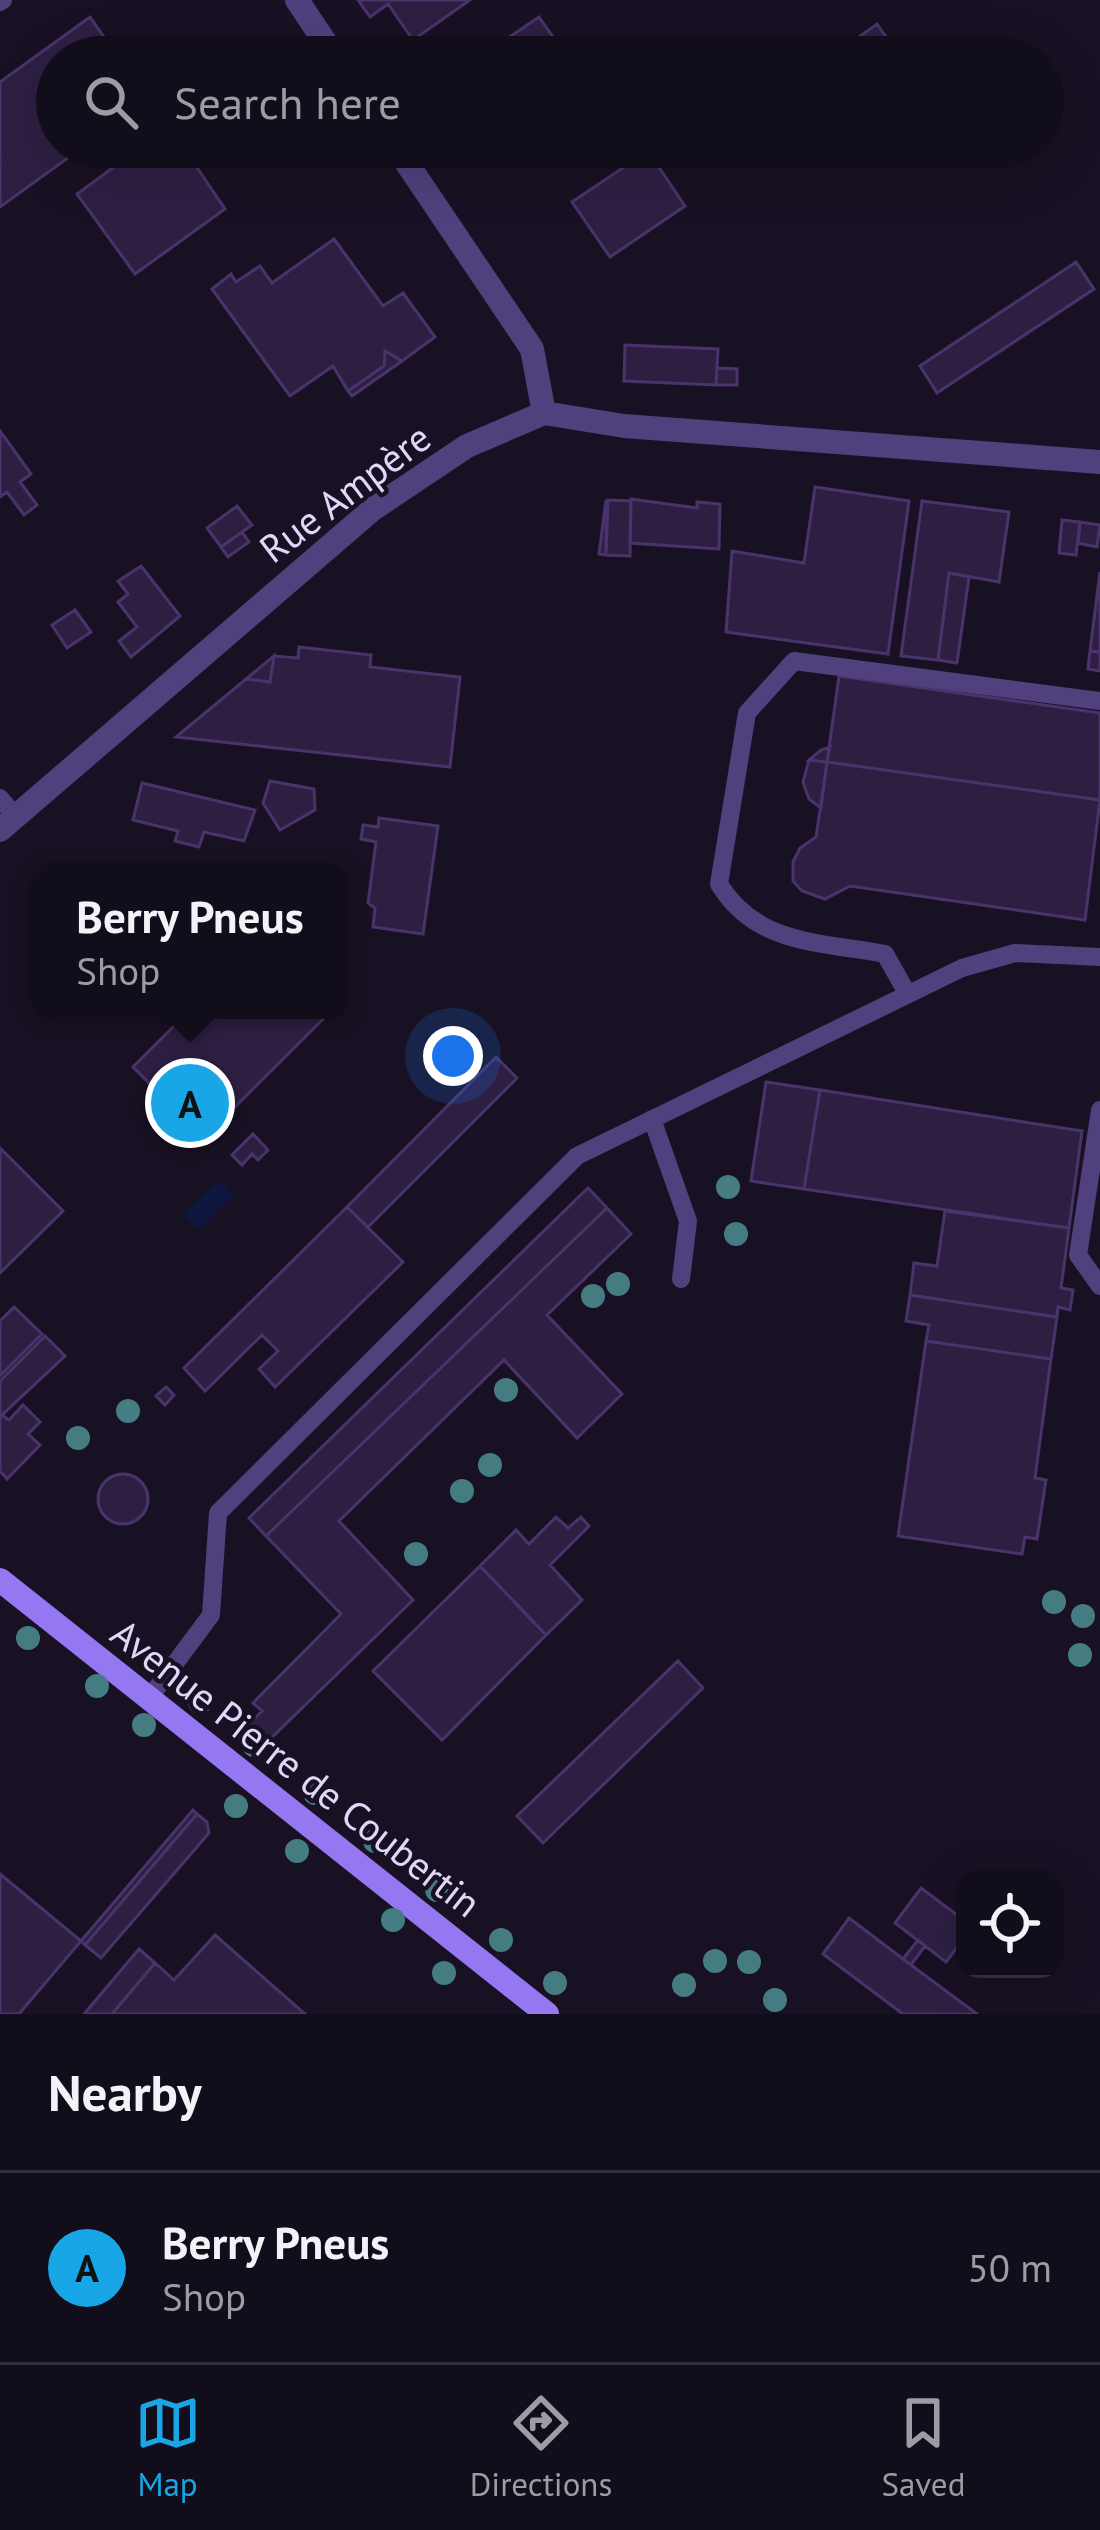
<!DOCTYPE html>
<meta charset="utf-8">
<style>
:root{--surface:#120d1a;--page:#1f1b27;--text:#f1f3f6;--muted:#9c9ca2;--line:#312d39;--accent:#18a6e6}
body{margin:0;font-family:"PT Sans",sans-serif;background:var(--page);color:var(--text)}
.controls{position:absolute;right:36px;bottom:36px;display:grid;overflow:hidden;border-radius:24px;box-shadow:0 12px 48px #0002}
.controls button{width:108px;height:108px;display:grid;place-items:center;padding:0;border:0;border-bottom:3px solid var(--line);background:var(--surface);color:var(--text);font:60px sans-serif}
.you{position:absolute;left:453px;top:1056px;width:42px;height:42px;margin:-30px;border:9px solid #fff;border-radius:50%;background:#1a73e8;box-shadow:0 0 0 18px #1a73e833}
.badge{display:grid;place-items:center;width:78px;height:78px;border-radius:50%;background:var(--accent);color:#111;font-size:39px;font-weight:700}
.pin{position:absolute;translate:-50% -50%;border:6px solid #fff;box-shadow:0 3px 12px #0006}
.popup{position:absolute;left:31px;top:863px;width:318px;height:156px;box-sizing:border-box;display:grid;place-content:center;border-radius:24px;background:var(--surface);filter:drop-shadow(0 3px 9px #0005);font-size:39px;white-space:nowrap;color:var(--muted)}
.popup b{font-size:45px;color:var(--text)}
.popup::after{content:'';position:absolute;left:50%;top:100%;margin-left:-24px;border:24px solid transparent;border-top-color:var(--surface)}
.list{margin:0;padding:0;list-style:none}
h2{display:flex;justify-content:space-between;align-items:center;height:156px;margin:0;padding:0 48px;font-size:51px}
h2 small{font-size:39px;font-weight:400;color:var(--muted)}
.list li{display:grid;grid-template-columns:78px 1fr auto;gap:36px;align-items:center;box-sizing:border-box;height:192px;padding:0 48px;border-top:3px solid var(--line)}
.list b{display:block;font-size:45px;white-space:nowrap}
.list p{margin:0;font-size:39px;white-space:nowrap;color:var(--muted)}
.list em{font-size:39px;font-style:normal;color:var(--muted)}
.icon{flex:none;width:66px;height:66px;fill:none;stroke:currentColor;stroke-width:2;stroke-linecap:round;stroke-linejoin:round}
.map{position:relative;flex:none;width:1100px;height:2014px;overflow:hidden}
.search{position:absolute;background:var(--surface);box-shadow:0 12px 48px #0002;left:36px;right:36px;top:36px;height:132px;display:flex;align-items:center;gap:30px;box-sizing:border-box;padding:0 42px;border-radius:66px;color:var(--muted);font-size:45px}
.sheet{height:348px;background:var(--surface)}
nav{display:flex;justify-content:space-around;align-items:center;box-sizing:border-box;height:168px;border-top:3px solid var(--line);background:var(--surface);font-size:33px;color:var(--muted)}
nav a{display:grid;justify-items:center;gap:6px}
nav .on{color:var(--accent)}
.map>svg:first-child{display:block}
.water{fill:#0f163d}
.building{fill:#2d1f42;stroke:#4a336b;stroke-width:3}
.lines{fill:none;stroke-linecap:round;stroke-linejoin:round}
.lane{stroke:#50407d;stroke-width:18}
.street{stroke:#50407d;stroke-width:24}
.secondary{stroke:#9477f1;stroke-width:24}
.tree{fill:#457c82}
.labels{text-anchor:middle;stroke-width:9;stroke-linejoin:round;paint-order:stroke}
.street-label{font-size:39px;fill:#e2d7fb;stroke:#181123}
</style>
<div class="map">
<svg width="1100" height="2014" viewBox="0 0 1100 2014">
<rect width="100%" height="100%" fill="#181123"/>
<!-- water -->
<path class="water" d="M 219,1180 L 234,1196 L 199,1230 L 183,1215 Z"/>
<!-- building -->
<path class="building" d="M 358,0 L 470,0 L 413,40 L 388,4 L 370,17 Z
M 90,17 L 118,57 L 57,57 L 57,147 L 83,147 L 0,207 L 0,82 Z
M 539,17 L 567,57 L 480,57 Z
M 877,24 L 900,57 L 831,57 Z
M 163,42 L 169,57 L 142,57 Z
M 111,147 L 190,147 L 185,150 L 225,209 L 135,274 L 77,194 L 122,161 Z
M 648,151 L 685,206 L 610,257 L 572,202 Z
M 334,239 L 383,306 L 403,293 L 435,337 L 402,361 L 385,351 L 384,366 L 348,391 L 333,366 L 290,396 L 212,289 L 231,274 L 236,282 L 260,266 L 272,283 Z
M 1076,262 L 1094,289 L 937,393 L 920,366 Z
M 625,345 L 718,349 L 716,385 L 624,381 Z
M 385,351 L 402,361 L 352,396 L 348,391 L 384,366 Z
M 717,368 L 737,369 L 737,385 L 716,385 Z
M 0,431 L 31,474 L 20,482 L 37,505 L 24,515 L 7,492 L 0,497 Z
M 815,487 L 909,501 L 888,654 L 726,632 L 732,551 L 804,563 Z
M 631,499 L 697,508 L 697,502 L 720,504 L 719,549 L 630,543 Z
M 606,500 L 606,555 L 599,554 Z
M 608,500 L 631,501 L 630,556 L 606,555 Z
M 922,501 L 1009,512 L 999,582 L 949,573 L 938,660 L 901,656 Z
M 237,506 L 252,525 L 221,547 L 207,528 Z
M 1062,520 L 1080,522 L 1076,555 L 1059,553 Z
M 1080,522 L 1100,525 L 1097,547 L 1078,543 Z
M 242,532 L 249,542 L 228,557 L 221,547 Z
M 141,566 L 180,616 L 131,657 L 119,641 L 137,627 L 118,602 L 128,594 L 118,581 Z
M 1100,572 L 1100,652 L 1090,651 Z
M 949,573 L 969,577 L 957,663 L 938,660 Z
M 75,610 L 91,632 L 67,648 L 52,625 Z
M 299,647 L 371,655 L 370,667 L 460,677 L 450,767 L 176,737 L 246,679 L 270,682 L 274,656 L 298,658 Z
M 1090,651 L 1100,652 L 1100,671 L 1088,669 Z
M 274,656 L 270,682 L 246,679 Z
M 839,676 L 1100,713 L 1100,800 L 827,762 Z
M 830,747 L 827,762 L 809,760 L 821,750 Z
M 809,760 L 827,762 L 821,808 L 809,799 L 803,782 Z
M 827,762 L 1100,800 L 1085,920 L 850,886 L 825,899 L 802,891 L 793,881 L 793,862 L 800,848 L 816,837 Z
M 270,781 L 314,789 L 315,810 L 280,830 L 263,803 Z
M 142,783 L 255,810 L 244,841 L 204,832 L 199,847 L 175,841 L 178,831 L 133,820 Z
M 379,818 L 438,826 L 423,934 L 373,927 L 375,908 L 368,903 L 376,842 L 361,839 L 363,825 L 378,827 Z
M 190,1010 L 324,1010 L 328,1014 L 204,1138 L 133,1067 Z
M 496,1057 L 517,1078 L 368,1227 L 347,1207 Z
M 766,1082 L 820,1090 L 804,1189 L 751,1181 Z
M 820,1090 L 1082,1131 L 1069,1228 L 804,1189 Z
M 253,1134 L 268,1150 L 258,1160 L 252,1154 L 242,1165 L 232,1155 Z
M 0,1148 L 63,1211 L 0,1273 Z
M 588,1188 L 607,1208 L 266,1536 L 249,1518 Z
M 347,1207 L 403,1262 L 275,1387 L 259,1369 L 278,1351 L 262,1335 L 205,1391 L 184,1368 Z
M 607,1208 L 631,1234 L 547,1315 L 622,1394 L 577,1438 L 504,1360 L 339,1521 L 413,1600 L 262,1747 L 242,1732 L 262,1711 L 253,1703 L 341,1614 L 266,1536 Z
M 945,1211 L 1069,1228 L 1061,1288 L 1073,1290 L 1070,1310 L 1058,1307 L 1057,1317 L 910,1295 L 914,1263 L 937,1266 Z
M 910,1295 L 1057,1317 L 1051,1359 L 926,1341 L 929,1325 L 906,1321 Z
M 14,1307 L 42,1334 L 0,1376 L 0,1321 Z
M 45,1336 L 65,1356 L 2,1415 L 9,1420 L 23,1405 L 40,1422 L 28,1434 L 40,1445 L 7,1479 L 0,1471 L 0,1381 Z
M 926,1341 L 1051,1359 L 1035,1478 L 1046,1480 L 1037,1539 L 1025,1537 L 1022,1554 L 898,1536 Z
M 166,1387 L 174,1395 L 165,1405 L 156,1396 Z
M98 1499a25 25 0 1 1 50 0a25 25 0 1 1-50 0Z
M 556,1517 L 568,1528 L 581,1517 L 589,1526 L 550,1565 L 582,1600 L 546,1635 L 480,1566 L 516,1530 L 529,1544 Z
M 480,1566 L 546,1635 L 442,1740 L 373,1671 Z
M 678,1661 L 703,1688 L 543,1843 L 517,1816 Z
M 193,1810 L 197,1814 L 85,1945 L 81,1941 Z
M 197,1814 L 207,1822 L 209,1833 L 101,1958 L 85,1945 Z
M 442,1873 L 457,1884 L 446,1897 L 433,1887 Z
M 0,1874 L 81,1941 L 19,2014 L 0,2014 Z
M 921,1888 L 965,1921 L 965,1937 L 946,1962 L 895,1923 Z
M 849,1918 L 911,1965 L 977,2014 L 903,2014 L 823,1954 Z
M 215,1935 L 305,2014 L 112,2014 L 155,1963 L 174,1980 Z
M 918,1940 L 925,1946 L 911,1965 L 903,1959 Z
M 139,1949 L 155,1963 L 112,2014 L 84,2014 Z"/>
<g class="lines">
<!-- lane -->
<path class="lane" d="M 0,2 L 3,0
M 0,798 L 15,816
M 907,993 L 885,954 C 821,942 756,945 719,884 L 747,713 L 794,661 L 1100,701
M 1100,1110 L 1078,1255 L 1100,1286
M 652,1119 L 688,1221 L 681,1279
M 150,1697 L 211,1615 L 218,1513 L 577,1156 L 962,968 L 1015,953 L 1100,957"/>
<!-- street -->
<path class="street" d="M 297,0 L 335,57
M 396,147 L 532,349 L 544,413
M 0,830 L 373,509 L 467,446 L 544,413 L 624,426 L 1100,462"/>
<!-- secondary -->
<path class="secondary" d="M 0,1580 L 547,2014"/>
</g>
<!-- trees -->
<g class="tree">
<circle cx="728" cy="1187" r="12"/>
<circle cx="736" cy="1234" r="12"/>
<circle cx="618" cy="1284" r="12"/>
<circle cx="593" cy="1296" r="12"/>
<circle cx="506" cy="1390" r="12"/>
<circle cx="128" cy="1411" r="12"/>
<circle cx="78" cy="1438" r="12"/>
<circle cx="490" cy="1465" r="12"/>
<circle cx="462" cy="1491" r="12"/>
<circle cx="416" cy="1554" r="12"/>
<circle cx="1054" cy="1602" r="12"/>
<circle cx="1083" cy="1616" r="12"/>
<circle cx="28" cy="1638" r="12"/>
<circle cx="1080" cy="1655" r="12"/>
<circle cx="97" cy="1686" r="12"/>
<circle cx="200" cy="1702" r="12"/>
<circle cx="144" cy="1725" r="12"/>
<circle cx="254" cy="1745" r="12"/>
<circle cx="315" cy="1793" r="12"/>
<circle cx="236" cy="1806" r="12"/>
<circle cx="375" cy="1841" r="12"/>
<circle cx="297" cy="1851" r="12"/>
<circle cx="437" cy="1890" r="12"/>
<circle cx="393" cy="1920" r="12"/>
<circle cx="501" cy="1940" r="12"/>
<circle cx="715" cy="1961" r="12"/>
<circle cx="749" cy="1962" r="12"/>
<circle cx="444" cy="1973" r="12"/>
<circle cx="555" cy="1983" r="12"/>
<circle cx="684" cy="1985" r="12"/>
<circle cx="775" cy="2000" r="12"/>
</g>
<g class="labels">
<!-- street labels -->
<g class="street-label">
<text transform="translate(345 493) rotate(-37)" y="14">Rue Ampère</text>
<text transform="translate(296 1768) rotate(38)" y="14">Avenue Pierre de Coubertin</text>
</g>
</g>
</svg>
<div class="controls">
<button><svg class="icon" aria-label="locate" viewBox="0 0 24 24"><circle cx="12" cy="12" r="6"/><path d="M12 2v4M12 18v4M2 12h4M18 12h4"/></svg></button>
</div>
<div class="you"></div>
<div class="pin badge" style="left:190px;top:1103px">A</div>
<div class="popup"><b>Berry Pneus</b>Shop</div>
<div class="search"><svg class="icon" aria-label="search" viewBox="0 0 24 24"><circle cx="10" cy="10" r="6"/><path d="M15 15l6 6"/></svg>Search here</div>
</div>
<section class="sheet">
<h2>Nearby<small></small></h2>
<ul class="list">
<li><span class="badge">A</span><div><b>Berry Pneus</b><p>Shop</p></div><em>50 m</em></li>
</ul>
</section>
<nav>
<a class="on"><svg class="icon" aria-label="map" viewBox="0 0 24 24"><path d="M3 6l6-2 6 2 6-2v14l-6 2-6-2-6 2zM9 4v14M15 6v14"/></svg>Map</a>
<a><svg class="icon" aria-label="directions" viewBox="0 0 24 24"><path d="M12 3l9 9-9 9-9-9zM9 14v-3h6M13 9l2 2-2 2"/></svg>Directions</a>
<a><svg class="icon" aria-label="saved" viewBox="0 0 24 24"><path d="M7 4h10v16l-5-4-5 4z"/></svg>Saved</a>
</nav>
